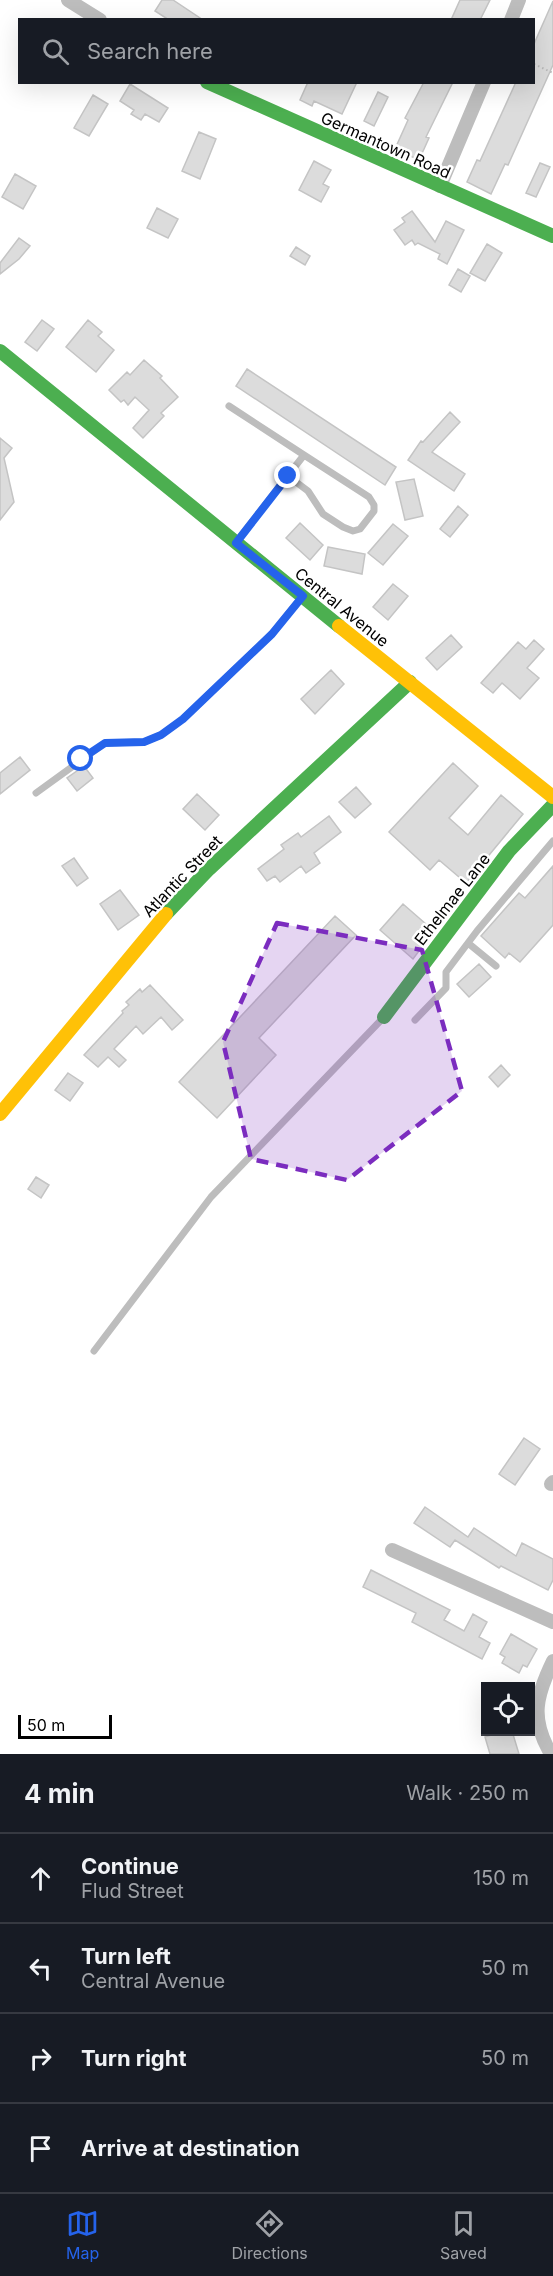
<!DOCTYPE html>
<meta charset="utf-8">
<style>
:root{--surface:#171b24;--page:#242831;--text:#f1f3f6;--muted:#9ea1a6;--line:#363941;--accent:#2563eb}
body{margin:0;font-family:Inter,sans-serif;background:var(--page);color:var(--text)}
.controls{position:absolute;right:18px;bottom:18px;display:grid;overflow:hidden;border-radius:0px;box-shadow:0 6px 24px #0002}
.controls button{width:54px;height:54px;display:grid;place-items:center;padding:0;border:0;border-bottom:2px solid var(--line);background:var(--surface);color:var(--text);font:30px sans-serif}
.scale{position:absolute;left:18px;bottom:15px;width:94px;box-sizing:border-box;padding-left:6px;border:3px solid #000;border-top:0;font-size:16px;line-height:21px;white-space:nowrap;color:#000;-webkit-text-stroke:4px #fff;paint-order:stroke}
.stop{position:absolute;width:18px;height:18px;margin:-14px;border:4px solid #2563eb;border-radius:50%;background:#fff}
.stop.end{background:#2563eb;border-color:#fff;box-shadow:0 2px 6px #0008}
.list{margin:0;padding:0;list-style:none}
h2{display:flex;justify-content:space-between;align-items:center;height:78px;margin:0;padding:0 24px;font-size:26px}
h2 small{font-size:20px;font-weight:400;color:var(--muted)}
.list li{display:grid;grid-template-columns:39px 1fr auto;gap:18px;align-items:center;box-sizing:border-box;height:90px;padding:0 24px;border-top:2px solid var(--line)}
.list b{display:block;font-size:22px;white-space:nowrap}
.list p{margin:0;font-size:20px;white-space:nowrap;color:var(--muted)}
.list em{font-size:20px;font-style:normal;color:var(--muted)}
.icon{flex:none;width:33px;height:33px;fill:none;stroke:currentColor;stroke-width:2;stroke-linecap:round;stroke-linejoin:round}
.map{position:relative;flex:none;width:553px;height:1754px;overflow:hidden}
.search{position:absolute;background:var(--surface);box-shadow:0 6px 24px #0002;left:18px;right:18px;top:18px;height:66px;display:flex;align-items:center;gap:15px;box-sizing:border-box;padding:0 21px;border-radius:0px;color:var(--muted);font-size:22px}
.sheet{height:438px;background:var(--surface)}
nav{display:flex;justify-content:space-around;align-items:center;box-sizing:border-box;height:84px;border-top:2px solid var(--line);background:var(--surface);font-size:16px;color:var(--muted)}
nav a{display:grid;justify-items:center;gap:3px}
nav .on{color:var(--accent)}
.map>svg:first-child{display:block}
.building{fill:#dcdcdc;stroke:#c4c4c4;stroke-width:1.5}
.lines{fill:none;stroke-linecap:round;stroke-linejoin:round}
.path{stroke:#b8b8b8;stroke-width:2;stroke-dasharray:1.5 3;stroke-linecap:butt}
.lane{stroke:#bdbdbd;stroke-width:7}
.street{stroke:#bdbdbd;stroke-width:14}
.fast{stroke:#4caf50;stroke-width:14}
.slow{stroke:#ffc107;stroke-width:14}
.route{stroke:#2563eb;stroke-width:8}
.marked{fill:#7b2cbf;fill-opacity:0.2;stroke:#7b2cbf;stroke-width:4.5;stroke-dasharray:12 8;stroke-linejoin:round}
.labels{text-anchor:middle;stroke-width:5;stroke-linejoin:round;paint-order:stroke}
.street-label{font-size:16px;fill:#000;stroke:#fff}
</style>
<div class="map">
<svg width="553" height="1754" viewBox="0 0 553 1754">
<rect width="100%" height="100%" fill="#fff"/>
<!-- building -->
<path class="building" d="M 162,0 L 173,0 L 203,20 L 169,20 L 155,11 Z
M 460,0 L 490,0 L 480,20 L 451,20 Z
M 553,1 L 553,65 L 508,165 L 505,164 L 491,194 L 467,182 L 477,160 L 480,161 L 516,82 L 534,82 L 534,44 Z
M 308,82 L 357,82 L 342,114 L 314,101 L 312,106 L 300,100 Z
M 424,82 L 453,82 L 426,137 L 429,138 L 419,160 L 395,149 L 408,120 L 405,118 Z
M 130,84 L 168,108 L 159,122 L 145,114 L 141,120 L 131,114 L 134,110 L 120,101 Z
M 378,92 L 388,97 L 374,126 L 364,121 Z
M 93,95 L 108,104 L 89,136 L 74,128 Z
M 199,132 L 216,139 L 200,179 L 182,171 Z
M 314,161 L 331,170 L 323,184 L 329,187 L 321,202 L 299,190 Z
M 540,163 L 550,167 L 536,197 L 526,193 Z
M 15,174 L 36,186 L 23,209 L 2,197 Z
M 157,208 L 178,219 L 168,238 L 147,228 Z
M 412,211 L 435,242 L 446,221 L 464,230 L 447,264 L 438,259 L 440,254 L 418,243 L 415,245 L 412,240 L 405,245 L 394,230 L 405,222 L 402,218 Z
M 19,238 L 30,246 L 19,259 L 0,274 L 0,263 Z
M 487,244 L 502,253 L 485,281 L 470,273 Z
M 296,247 L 310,256 L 305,265 L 290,256 Z
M 458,269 L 470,276 L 461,292 L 449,285 Z
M 42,320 L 54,329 L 37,351 L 25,342 Z
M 88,320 L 102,332 L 98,336 L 114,350 L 96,372 L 66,347 Z
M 144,360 L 162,376 L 160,378 L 178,397 L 161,413 L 164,416 L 143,438 L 133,428 L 149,410 L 135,397 L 128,405 L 124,400 L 121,402 L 109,390 L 127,372 L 130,375 Z
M 247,369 L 396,467 L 385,485 L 236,386 Z
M 450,412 L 460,422 L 432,452 L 465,474 L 454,491 L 408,460 L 421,441 L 423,442 Z
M 0,438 L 12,448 L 4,458 L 14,502 L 0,520 Z
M 414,479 L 423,516 L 405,520 L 396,482 Z
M 458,506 L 468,515 L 450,537 L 440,529 Z
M 300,523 L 323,545 L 310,560 L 286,538 Z
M 393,524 L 408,536 L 383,565 L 368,553 Z
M 328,547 L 365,554 L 362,574 L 324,566 Z
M 393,584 L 408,596 L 388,620 L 373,607 Z
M 451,635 L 462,647 L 437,670 L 426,658 Z
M 534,640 L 544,649 L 527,668 L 539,678 L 520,699 L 502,683 L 493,693 L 481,683 L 518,642 L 526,649 Z
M 331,670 L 344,684 L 315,714 L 301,699 Z
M 20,757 L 30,770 L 0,794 L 0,773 Z
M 453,763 L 478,786 L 449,818 L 468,835 L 501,795 L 523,814 L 466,883 L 439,860 L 430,870 L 389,832 Z
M 84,766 L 93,778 L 77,791 L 67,778 Z
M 356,787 L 371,804 L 355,818 L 339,802 Z
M 197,794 L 219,815 L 205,830 L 183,809 Z
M 329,816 L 341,832 L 314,853 L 320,863 L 306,873 L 301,866 L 280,882 L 275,876 L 267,881 L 258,869 L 284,849 L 281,845 L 298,833 L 301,837 Z
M 74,858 L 88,878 L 77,886 L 62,866 Z
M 553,866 L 553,925 L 520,962 L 509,953 L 505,958 L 481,936 L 519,893 L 525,898 Z
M 120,890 L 139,915 L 118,930 L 100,904 Z
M 403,904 L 434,931 L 413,959 L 380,930 Z
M 335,916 L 356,935 L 259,1038 L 276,1055 L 217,1118 L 179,1082 Z
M 479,964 L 491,977 L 469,997 L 457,984 Z
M 150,985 L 183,1020 L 172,1030 L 161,1017 L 143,1034 L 136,1026 L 114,1049 L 126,1060 L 119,1067 L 108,1057 L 98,1067 L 84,1055 L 123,1013 L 122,1011 L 129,1005 L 126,1002 L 140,989 L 142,992 Z
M 501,1065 L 510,1075 L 498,1087 L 489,1077 Z
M 68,1073 L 83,1083 L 70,1101 L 55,1090 Z
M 36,1177 L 49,1185 L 41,1198 L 28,1189 Z
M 524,1438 L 540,1449 L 515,1485 L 499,1474 Z
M 425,1507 L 468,1537 L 474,1528 L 516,1556 L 522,1543 L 553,1559 L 553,1580 L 548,1590 L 501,1566 L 499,1568 L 455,1540 L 450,1547 L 414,1523 Z
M 371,1570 L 450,1610 L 444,1620 L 464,1631 L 473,1614 L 487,1622 L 479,1637 L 490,1643 L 482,1659 L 412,1622 L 416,1613 L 363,1587 Z
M 511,1634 L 537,1649 L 527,1667 L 523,1665 L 519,1673 L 502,1663 L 505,1657 L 500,1654 Z
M 504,1731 L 512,1731 L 519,1754 L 490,1754 L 485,1737 Z"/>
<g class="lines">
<!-- path -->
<path class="path" d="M 534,64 L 553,73"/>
<!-- lane -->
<path class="lane" d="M 229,406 L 304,455
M 237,541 L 304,455 L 369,497 L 374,505 L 374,511 L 360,529 L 353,531 L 343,527 L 323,514 L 308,491 L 288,476
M 36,793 L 105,743 L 144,742 L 161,735 L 183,719 L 272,634 L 301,598
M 468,943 L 496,966
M 415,1020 L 446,988 L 446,972 L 477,931 L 553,841
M 94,1351 L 211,1197 L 384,1017"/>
<!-- street -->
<path class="street" d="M 68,0 L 100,20
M 511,20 L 519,0
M 440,186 L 484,82
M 551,1484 L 553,1482
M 392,1550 L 553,1622
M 551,1754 C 530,1719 536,1696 553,1661"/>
<!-- fast -->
<path class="fast" d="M 207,82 L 553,236
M 0,351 L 339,626
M 166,914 L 209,869 L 410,682
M 384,1017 L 509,851 L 553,805"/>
<!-- slow -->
<path class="slow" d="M 339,626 L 553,797
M 0,1114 L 166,914"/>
</g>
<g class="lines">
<!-- route -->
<path class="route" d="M 81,759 L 105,743 L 144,742 L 161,735 L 183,719 L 272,634 L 303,596 L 236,543 L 288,476"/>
</g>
<!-- marked area -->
<path class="marked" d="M 277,923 L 422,950 L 462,1091 L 347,1180 L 251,1159 L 223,1042 Z"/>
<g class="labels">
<!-- street labels -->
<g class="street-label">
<text transform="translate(386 145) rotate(24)" y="6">Germantown Road</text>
<text transform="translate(342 607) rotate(39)" y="6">Central Avenue</text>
<text transform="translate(182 876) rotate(-46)" y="6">Atlantic Street</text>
<text transform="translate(452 899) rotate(-52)" y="6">Ethelmae Lane</text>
</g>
</g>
</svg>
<div class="controls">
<button><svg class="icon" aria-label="locate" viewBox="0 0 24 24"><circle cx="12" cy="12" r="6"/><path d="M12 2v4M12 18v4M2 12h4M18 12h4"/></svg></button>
</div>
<div class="scale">50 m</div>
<div class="stop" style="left:81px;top:759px"></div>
<div class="stop end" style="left:288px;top:476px"></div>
<div class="search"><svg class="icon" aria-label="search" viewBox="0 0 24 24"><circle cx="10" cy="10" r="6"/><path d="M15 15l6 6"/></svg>Search here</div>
</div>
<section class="sheet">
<h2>4 min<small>Walk · 250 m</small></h2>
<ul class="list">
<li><svg class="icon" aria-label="ahead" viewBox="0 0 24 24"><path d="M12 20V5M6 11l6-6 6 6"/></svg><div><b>Continue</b><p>Flud Street</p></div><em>150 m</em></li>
<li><svg class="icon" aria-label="left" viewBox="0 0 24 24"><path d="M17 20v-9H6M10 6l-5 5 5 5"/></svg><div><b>Turn left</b><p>Central Avenue</p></div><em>50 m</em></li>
<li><svg class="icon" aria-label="right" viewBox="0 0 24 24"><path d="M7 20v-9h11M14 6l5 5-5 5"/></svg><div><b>Turn right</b></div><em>50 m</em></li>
<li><svg class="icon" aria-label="arrive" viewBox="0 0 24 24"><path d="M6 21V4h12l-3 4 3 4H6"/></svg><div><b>Arrive at destination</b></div></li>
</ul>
</section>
<nav>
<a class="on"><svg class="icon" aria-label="map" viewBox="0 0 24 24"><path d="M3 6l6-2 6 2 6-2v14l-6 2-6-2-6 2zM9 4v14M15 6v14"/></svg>Map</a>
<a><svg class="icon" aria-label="directions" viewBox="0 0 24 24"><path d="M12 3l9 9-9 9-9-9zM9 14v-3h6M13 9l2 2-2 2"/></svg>Directions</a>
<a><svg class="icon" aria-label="saved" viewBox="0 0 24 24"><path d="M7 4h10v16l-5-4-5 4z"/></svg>Saved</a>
</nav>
